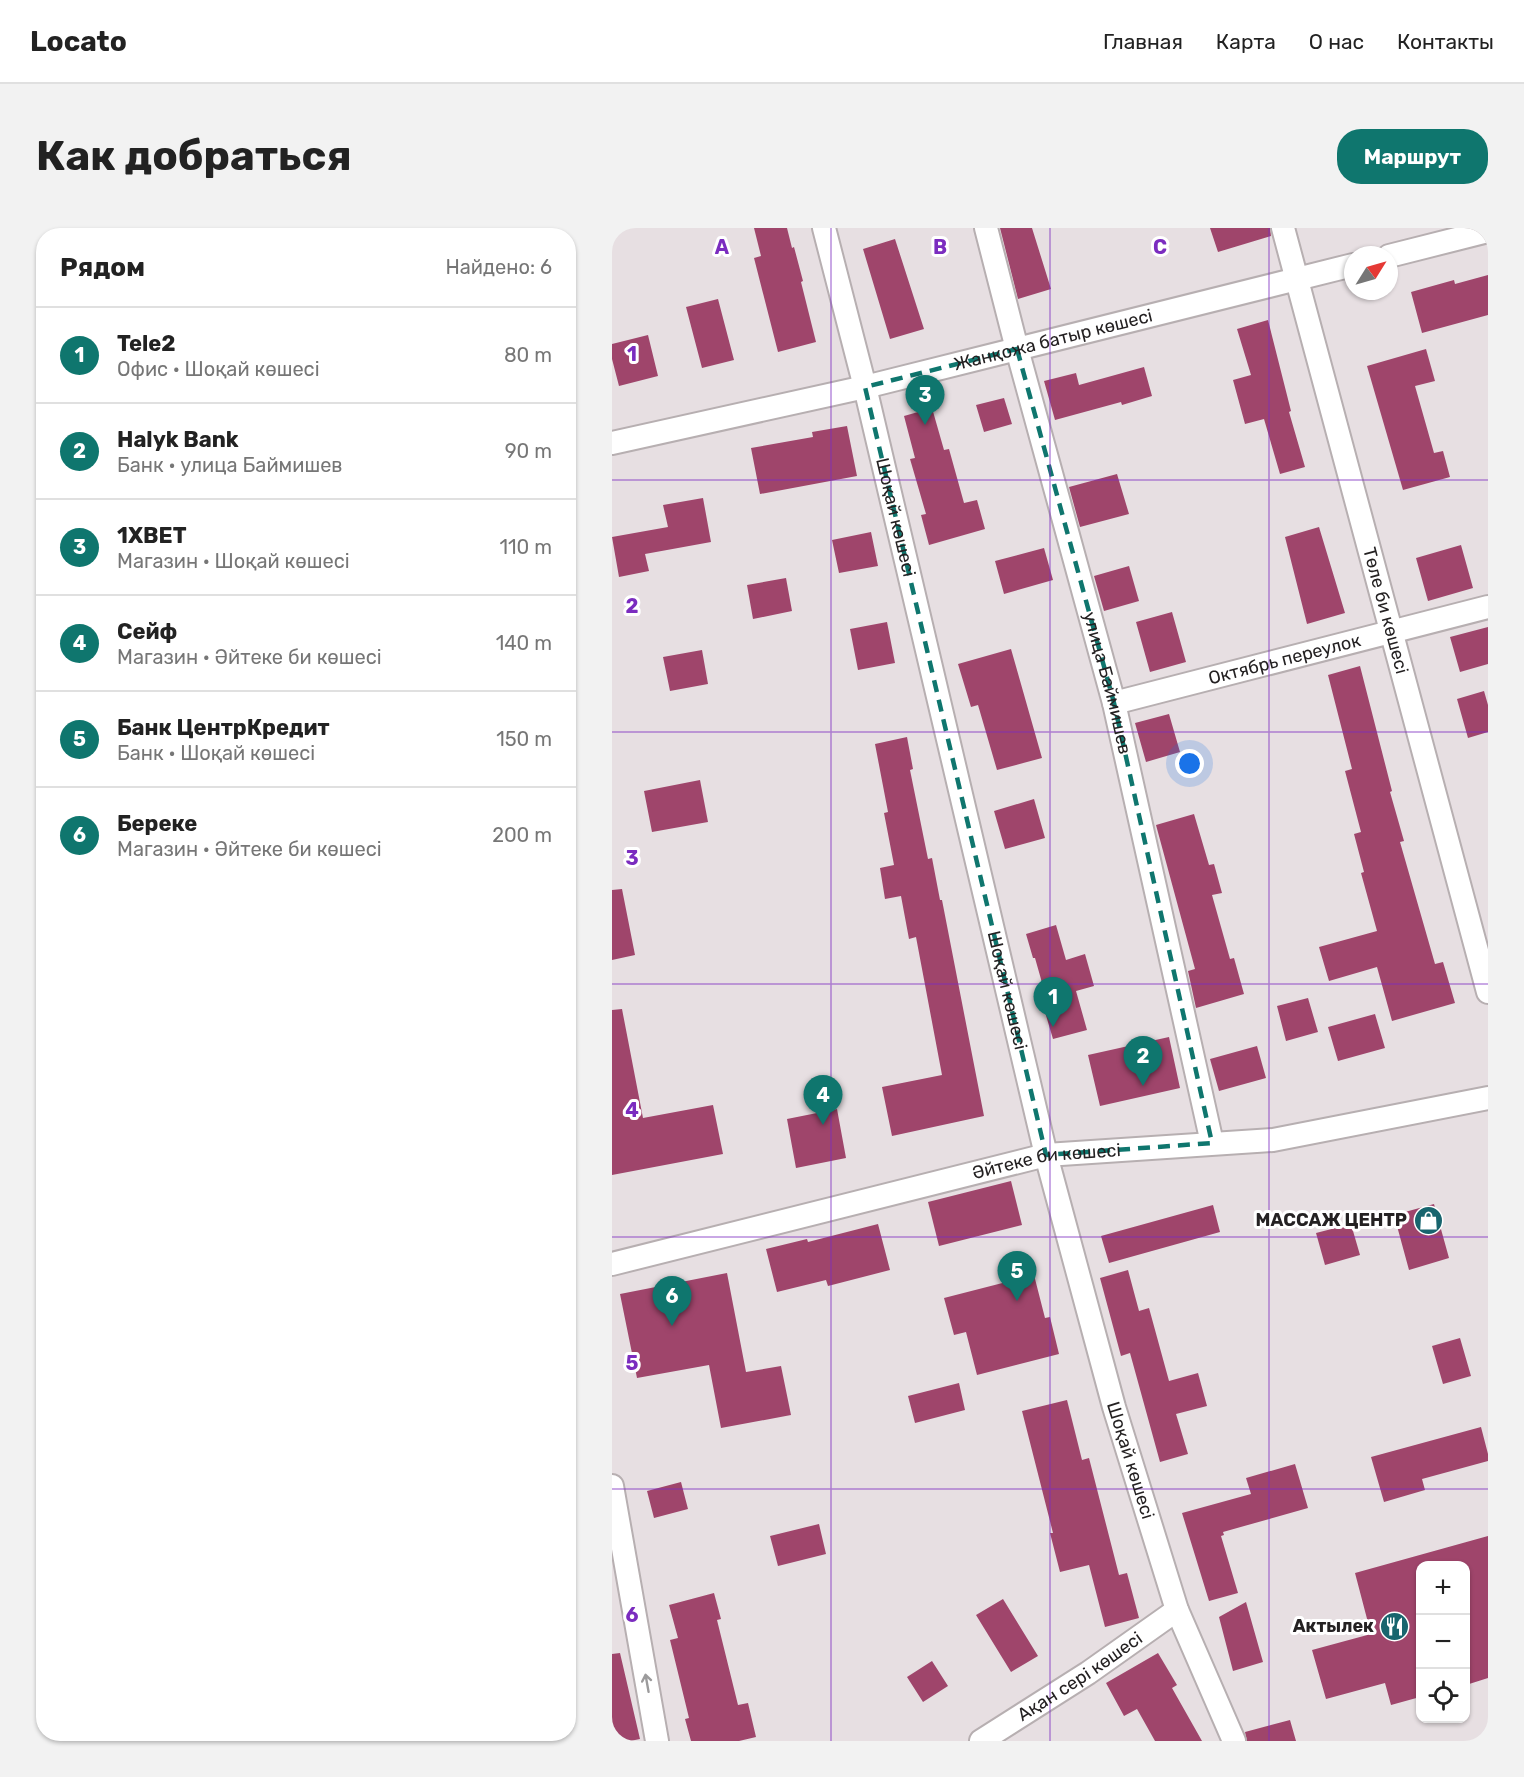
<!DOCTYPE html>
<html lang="ru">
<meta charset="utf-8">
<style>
:root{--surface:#fff;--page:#f2f2f2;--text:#222;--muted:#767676;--line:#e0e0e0;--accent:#0f766e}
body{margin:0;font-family:Rubik,sans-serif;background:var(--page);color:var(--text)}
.controls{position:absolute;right:18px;bottom:18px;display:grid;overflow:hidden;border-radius:12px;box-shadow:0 2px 4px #0004}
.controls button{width:54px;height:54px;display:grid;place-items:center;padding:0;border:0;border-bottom:2px solid var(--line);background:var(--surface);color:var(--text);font:30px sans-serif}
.compass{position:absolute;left:732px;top:18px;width:54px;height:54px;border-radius:50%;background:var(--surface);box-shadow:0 2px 4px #0004;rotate:53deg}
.you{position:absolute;left:578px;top:536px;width:21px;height:21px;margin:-15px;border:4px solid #fff;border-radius:50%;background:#1a73e8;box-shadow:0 0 0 9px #1a73e833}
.badge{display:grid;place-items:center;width:39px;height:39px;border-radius:50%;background:var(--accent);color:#fff;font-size:20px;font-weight:700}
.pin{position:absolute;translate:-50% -50px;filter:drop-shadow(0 2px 3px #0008)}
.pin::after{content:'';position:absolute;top:32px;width:21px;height:18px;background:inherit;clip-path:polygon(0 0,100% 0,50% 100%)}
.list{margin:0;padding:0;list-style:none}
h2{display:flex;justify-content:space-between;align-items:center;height:78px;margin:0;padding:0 24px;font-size:26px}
h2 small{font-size:20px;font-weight:400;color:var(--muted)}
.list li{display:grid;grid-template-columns:39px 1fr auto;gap:18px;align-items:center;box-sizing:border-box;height:96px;padding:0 24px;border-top:2px solid var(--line)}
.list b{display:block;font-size:22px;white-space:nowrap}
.list p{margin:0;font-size:20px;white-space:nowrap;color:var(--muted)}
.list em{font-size:20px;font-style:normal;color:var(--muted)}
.icon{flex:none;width:33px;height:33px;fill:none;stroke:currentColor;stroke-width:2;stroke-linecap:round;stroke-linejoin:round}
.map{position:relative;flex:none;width:876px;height:1513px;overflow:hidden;border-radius:24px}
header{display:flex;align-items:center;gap:36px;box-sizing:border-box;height:84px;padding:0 30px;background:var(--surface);border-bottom:2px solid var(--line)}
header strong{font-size:28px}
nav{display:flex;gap:33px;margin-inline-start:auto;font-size:21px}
.intro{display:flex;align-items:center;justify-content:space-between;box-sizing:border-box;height:144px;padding:0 36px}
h1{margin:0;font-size:42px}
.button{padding:15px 27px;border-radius:24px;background:var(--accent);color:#fff;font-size:21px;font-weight:700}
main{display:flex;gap:36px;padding:0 36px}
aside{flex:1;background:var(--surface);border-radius:24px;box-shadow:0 2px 4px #0004}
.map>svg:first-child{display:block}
.building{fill:#9f456b}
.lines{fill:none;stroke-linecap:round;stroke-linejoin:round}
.street-casing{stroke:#b7afb1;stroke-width:26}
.street{stroke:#fff;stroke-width:22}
.oneway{stroke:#9c9b9c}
.marked{fill:none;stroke:#0f766e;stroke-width:4.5;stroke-dasharray:12 8;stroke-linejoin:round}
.grid{fill:none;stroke:#7b2cbf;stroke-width:1.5;stroke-opacity:0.55}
.labels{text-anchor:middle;stroke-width:6;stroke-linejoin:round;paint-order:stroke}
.street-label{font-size:18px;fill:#242122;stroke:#fff}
.poi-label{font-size:18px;font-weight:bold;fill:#242122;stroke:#fff;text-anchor:end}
.grid-label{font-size:20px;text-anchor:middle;font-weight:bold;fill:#7b2cbf;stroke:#fff;stroke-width:6;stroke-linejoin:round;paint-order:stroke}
</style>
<header>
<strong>Locato</strong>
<nav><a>Главная</a><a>Карта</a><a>О нас</a><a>Контакты</a></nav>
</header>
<div class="intro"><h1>Как добраться</h1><a class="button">Маршрут</a></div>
<main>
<aside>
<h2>Рядом<small>Найдено: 6</small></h2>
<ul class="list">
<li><span class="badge">1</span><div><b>Tele2</b><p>Офис · Шоқай көшесі</p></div><em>80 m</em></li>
<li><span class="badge">2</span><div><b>Halyk Bank</b><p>Банк · улица Баймишев</p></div><em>90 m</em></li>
<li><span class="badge">3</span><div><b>1XBET</b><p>Магазин · Шоқай көшесі</p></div><em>110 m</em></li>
<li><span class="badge">4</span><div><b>Сейф</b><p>Магазин · Әйтеке би көшесі</p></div><em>140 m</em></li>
<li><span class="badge">5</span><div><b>Банк ЦентрКредит</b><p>Банк · Шоқай көшесі</p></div><em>150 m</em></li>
<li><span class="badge">6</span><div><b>Береке</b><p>Магазин · Әйтеке би көшесі</p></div><em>200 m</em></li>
</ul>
</aside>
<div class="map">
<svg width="876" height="1513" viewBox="0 0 876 1513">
<rect width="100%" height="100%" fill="#e7dfe2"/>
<!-- building -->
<path class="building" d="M 142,0 L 175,0 L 180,20 L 182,19 L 191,53 L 189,54 L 204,114 L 166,124 L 142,30 L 149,28 Z
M 388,0 L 420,0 L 439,61 L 406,71 Z
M 598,0 L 658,0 L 659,8 L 606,24 Z
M 283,11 L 312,101 L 278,111 L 251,21 Z
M 876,47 L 876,87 L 810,105 L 799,64 L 842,52 L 843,56 Z
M 106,71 L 122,132 L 90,140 L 74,79 Z
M 656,92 L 679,183 L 677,184 L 693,239 L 668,246 L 652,191 L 633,196 L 621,152 L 639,147 L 625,101 Z
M 36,107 L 46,148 L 7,158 L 0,131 L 0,116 Z
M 814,121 L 823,153 L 803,158 L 822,225 L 831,223 L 838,249 L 791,262 L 755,138 Z
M 532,139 L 540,168 L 510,177 L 509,174 L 443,192 L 432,153 L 464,145 L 467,157 Z
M 392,170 L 400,196 L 372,204 L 364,177 Z
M 320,180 L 332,222 L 337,221 L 352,275 L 365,272 L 373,301 L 317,317 L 309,287 L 314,286 L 298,231 L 303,230 L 292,188 Z
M 235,198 L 245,248 L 148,266 L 139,220 L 201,209 L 200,204 Z
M 505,246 L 517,286 L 468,299 L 457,259 Z
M 91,270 L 99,314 L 33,326 L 37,343 L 7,349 L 0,309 L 56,299 L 51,277 Z
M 707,299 L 733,385 L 695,396 L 673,309 Z
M 259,304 L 266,338 L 227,345 L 220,312 Z
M 849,317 L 861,360 L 816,373 L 804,330 Z
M 432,320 L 441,352 L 392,366 L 383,333 Z
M 517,338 L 527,373 L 492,383 L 482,348 Z
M 174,350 L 180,383 L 141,391 L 135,357 Z
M 560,384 L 574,434 L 538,444 L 524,394 Z
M 275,394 L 283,435 L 246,442 L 238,401 Z
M 876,399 L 876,436 L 848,444 L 838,409 Z
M 399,421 L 430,530 L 385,542 L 366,477 L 359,479 L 346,436 Z
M 90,422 L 96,456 L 58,463 L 51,429 Z
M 748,438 L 780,563 L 778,564 L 792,613 L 788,614 L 823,736 L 831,734 L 843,775 L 780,793 L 765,739 L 717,753 L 707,719 L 765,703 L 749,645 L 752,644 L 742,606 L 749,604 L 733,543 L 740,541 L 716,447 Z
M 872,463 L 876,477 L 876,504 L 856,510 L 845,471 Z
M 557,486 L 568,524 L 534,534 L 523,495 Z
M 295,509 L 301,541 L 298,542 L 316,631 L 320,630 L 328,672 L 330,672 L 372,888 L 280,908 L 270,859 L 330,847 L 304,709 L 297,711 L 289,668 L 273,671 L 268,640 L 282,637 L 272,585 L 276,584 L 263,516 Z
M 88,552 L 96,594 L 40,604 L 32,563 Z
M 422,571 L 433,610 L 393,621 L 382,583 Z
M 582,586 L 597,637 L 602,636 L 610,665 L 600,667 L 618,731 L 622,730 L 632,766 L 584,780 L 576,743 L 583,741 L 544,597 Z
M 10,661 L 23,727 L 0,732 L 0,662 Z
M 444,697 L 454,732 L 473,726 L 482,758 L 464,763 L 475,802 L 441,811 L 433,784 L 438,783 L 423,730 L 421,730 L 414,706 Z
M 696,770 L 706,804 L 674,813 L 665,778 Z
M 10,781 L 31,890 L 101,877 L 111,926 L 0,947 L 0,782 Z
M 763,786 L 773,820 L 726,833 L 716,799 Z
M 557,809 L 568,860 L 488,878 L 476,827 Z
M 645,818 L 654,850 L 607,863 L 598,831 Z
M 225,881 L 234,930 L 184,940 L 175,891 Z
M 399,953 L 410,997 L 327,1018 L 316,974 Z
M 822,976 L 837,1030 L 797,1042 L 782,987 Z
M 601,977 L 608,1004 L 497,1035 L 489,1008 Z
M 266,996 L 278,1042 L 216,1058 L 214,1052 L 165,1064 L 154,1021 L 195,1011 L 196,1014 Z
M 739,996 L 748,1027 L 713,1037 L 704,1005 Z
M 516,1042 L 527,1083 L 537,1080 L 557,1153 L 586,1145 L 595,1178 L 564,1186 L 576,1226 L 548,1234 L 518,1125 L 509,1128 L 488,1050 Z
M 115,1045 L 134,1144 L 169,1138 L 179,1187 L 109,1200 L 97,1137 L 25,1150 L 8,1066 Z
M 422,1047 L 433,1090 L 438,1089 L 447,1126 L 365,1147 L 354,1104 L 342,1107 L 332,1070 Z
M 848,1110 L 859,1148 L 831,1156 L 820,1118 Z
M 347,1155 L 353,1182 L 303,1195 L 296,1168 Z
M 455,1172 L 470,1232 L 477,1230 L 507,1347 L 515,1345 L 527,1390 L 493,1399 L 477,1337 L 448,1344 L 438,1305 L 441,1305 L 410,1183 Z
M 869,1199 L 876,1226 L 876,1233 L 810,1251 L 813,1262 L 772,1274 L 759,1229 Z
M 683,1236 L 696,1280 L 611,1304 L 612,1307 L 609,1308 L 626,1365 L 597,1373 L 570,1285 L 639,1266 L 634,1250 Z
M 69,1254 L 76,1281 L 42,1290 L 35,1263 Z
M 207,1296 L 214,1326 L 166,1338 L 158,1308 Z
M 876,1308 L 876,1450 L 854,1457 L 854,1338 L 808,1338 L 808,1469 L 779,1477 L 773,1455 L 714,1471 L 700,1422 L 759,1406 L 743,1345 Z
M 102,1365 L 109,1391 L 105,1392 L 126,1477 L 136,1475 L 144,1509 L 127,1513 L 79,1513 L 73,1491 L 77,1490 L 58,1412 L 66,1410 L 57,1377 Z
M 391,1371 L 426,1428 L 399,1444 L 364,1387 Z
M 634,1374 L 651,1434 L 621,1443 L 607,1389 Z
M 8,1425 L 28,1511 L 18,1513 L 0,1513 L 0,1426 Z
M 546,1425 L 565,1457 L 560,1460 L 590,1513 L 543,1513 L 525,1481 L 512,1488 L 494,1455 Z
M 320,1433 L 336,1458 L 311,1474 L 295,1449 Z
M 678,1492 L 684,1513 L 635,1513 L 633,1504 Z"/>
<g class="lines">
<defs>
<g id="street">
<path id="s1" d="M 212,0 L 253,159 L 434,927 L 502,1179 L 565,1382 L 622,1513"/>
<path id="s2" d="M 374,0 L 405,121 L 502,475 L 600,915"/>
<path id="s3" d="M 671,0 L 876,764"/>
<path d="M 777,28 L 876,3"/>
<path id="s4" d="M 0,215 L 253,159 L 741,37"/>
<path id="s5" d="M 502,475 L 876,379"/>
<path id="s6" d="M 0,1036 L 434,927 L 661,912 L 876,870"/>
<path d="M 0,1258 L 45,1513"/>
<path id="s7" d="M 369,1513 L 476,1445 L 565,1382"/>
</g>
</defs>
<!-- street casing -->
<use href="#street" class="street-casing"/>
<!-- street -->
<use href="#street" class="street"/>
</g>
<!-- one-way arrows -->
<defs><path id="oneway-shaft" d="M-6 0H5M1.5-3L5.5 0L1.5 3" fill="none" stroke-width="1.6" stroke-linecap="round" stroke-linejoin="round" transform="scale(1.5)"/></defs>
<use class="oneway" href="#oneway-shaft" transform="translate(35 1455) rotate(-100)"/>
<!-- marked area -->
<path class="marked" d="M 405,121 L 502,475 L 600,915 L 434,927 L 253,159 Z"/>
<!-- grid -->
<path class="grid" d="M 219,0 L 219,1513M 438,0 L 438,1513M 657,0 L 657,1513M 0,252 L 876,252M 0,504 L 876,504M 0,756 L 876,756M 0,1009 L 876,1009M 0,1261 L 876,1261"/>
<!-- icons -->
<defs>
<symbol id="shop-disc" viewBox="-11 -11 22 22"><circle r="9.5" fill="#18656e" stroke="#fff"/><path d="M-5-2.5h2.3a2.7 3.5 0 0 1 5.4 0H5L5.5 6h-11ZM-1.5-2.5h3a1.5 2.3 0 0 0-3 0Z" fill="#fff"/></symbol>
<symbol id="restaurant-disc" viewBox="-11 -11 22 22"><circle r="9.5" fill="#18656e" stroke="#fff"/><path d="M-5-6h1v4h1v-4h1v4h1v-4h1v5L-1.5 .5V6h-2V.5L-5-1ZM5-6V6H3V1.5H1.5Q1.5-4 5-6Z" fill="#fff"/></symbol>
</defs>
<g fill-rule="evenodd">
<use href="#shop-disc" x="800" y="976" width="33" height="33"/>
<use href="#restaurant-disc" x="766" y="1382" width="33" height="33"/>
</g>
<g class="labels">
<!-- street labels -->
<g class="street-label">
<text dy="6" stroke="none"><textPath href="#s4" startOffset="453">Жанқожа батыр көшесі</textPath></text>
<text dy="6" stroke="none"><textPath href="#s1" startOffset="298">Шоқай көшесі</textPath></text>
<text dy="6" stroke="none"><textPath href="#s3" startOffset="396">Төле би көшесі</textPath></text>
<text dy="6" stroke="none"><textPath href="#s5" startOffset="176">Октябрь переулок</textPath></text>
<text dy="6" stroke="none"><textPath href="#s2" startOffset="471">улица Баймишев</textPath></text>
<text dy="6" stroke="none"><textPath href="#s1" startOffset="784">Шоқай көшесі</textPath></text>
<text dy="6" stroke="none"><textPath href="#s6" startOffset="447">Әйтеке би көшесі</textPath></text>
<text dy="6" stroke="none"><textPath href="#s1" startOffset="1270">Шоқай көшесі</textPath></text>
<text dy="6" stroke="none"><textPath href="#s7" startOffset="118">Ақан сері көшесі</textPath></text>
</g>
<!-- poi labels -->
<g class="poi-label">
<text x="795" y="998">МАССАЖ ЦЕНТР</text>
<text x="762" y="1404">Актылек</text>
</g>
</g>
<g class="grid-label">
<text x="110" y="26">A</text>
<text x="328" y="26">B</text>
<text x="548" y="26">C</text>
<text x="20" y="133">1</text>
<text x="20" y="385">2</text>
<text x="20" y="637">3</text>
<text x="20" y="889">4</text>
<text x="20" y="1142">5</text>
<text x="20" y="1394">6</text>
</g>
</svg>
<div class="controls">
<button>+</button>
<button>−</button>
<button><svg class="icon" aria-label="locate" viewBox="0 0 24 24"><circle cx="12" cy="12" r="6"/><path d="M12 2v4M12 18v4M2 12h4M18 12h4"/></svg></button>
</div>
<svg class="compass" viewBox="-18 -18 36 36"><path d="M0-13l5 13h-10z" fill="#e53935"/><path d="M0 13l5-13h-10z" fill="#767676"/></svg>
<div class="you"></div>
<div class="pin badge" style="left:441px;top:799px">1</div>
<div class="pin badge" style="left:531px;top:858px">2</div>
<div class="pin badge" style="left:313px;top:197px">3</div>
<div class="pin badge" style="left:211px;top:897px">4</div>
<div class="pin badge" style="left:405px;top:1073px">5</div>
<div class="pin badge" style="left:60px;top:1098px">6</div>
</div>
</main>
